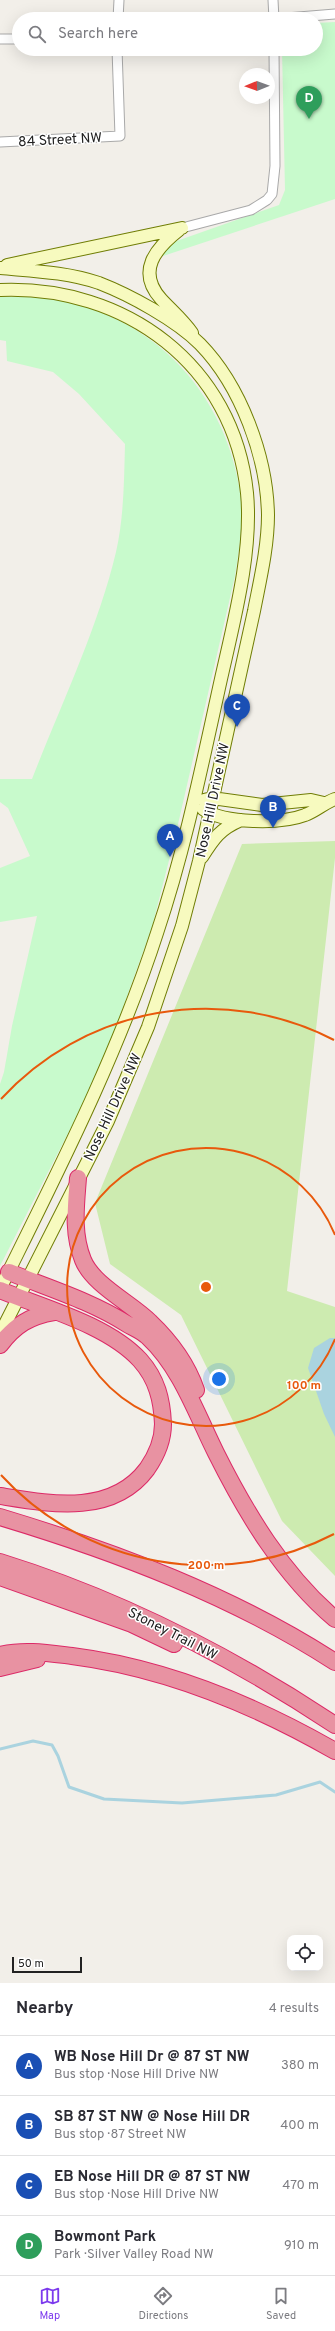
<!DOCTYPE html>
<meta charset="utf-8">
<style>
:root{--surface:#fff;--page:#f2f2f3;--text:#2b2b33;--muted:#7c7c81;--line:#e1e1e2;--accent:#7c3aed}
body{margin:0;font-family:Overpass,sans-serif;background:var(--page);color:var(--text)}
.controls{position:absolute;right:12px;bottom:12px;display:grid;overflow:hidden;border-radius:8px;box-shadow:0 4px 16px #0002}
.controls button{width:36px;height:36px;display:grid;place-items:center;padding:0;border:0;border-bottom:1px solid var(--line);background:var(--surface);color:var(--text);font:20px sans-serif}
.compass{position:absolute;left:239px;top:68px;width:36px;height:36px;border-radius:50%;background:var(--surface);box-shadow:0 4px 16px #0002;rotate:269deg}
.scale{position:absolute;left:12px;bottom:10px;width:70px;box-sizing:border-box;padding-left:4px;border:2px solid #222;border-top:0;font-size:11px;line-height:14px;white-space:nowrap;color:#222;-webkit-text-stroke:3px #fff;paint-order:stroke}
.you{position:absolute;left:219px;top:1379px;width:14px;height:14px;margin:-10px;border:3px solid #fff;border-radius:50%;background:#1a73e8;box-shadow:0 0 0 6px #1a73e833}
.badge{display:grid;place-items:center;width:26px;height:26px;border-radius:50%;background:var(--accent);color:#fff;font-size:13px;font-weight:700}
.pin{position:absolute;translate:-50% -33px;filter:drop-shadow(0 1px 2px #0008)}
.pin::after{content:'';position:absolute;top:21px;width:14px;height:12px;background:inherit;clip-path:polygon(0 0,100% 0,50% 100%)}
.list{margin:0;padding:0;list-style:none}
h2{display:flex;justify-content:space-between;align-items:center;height:52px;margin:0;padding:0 16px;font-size:17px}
h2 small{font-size:13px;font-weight:400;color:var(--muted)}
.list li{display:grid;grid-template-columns:26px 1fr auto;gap:12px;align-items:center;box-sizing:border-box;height:60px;padding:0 16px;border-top:1px solid var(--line)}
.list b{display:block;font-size:15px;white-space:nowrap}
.list p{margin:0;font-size:13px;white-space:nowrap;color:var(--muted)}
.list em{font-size:13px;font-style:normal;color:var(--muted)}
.icon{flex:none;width:22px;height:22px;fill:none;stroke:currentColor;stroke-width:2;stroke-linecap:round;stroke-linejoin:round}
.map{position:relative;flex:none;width:335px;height:1983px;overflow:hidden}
.search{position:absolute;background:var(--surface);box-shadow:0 4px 16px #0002;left:12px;right:12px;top:12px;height:44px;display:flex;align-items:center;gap:10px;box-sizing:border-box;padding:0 14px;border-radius:22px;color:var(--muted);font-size:15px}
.sheet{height:292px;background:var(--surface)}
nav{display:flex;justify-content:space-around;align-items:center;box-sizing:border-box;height:56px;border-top:1px solid var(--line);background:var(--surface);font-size:11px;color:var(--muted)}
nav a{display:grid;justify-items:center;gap:2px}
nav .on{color:var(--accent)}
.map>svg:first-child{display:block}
.grass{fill:#cdebb0}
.park{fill:#c8facc}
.water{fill:#aad3df}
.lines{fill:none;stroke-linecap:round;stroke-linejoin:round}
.stream{stroke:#aad3df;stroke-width:3}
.street-casing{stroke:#a9a9a9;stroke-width:11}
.secondary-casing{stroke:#707d05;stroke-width:14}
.highway-casing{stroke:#dc2a67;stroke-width:18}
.street{stroke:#fff;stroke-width:9}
.secondary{stroke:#f7fabf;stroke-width:12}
.highway{stroke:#e892a2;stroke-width:16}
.ring{fill:none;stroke:#e8590c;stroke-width:2}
.labels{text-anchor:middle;stroke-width:3;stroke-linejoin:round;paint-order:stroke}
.street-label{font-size:14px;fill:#222;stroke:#fff}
.centre{fill:#e8590c;stroke:#fff;stroke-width:2}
.ring-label{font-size:12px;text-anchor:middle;font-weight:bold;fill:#e8590c;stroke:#fff;stroke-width:3;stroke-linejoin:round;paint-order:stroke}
</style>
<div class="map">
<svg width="335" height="1983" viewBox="0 0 335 1983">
<rect width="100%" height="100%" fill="#f2efe9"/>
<!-- grass -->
<path class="grass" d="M 335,841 L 335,858 L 287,1291 L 335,1307 L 335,1576 L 282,1521 L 181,1315 L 110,1264 L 95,1203 L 242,844 Z"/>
<!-- park -->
<path class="park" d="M 335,22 L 335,199 L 160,257 L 171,243 L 279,205 L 285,190 L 282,49 L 316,49 L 316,23 Z
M 0,297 C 125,290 225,374 241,498 C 244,523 239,550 235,576 L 176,833 L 152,927 L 111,1041 L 79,1112 L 0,1266 L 0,1084 L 4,1072 L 12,1026 L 37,916 L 0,922 L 0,868 L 30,856 L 8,808 L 0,802 L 0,779 L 32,779 C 60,707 98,628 116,552 C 124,517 124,480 125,444 L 79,394 L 53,372 L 7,361 L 6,341 L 0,340 Z"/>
<!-- water -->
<path class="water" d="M 330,1338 L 335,1338 L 335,1437 L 324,1414 L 308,1368 L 314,1348 Z"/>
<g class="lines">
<!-- stream -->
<path class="stream" d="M 0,1749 L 33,1741 L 52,1745 L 58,1756 L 69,1787 L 104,1799 L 182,1803 L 276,1795 L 320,1782 L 335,1792"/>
<defs>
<path id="street" d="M 273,0 L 274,19
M 118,19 L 119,0
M 274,19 L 335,14
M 0,39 L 19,39
M 0,142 L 120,136 L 117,49
M 182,228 L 251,210 L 267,200 L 272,194 L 275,166 L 274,49"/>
<path id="secondary" d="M 179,230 C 156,248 136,271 161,299 C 171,310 183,320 192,333
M 7,265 L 182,228
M 0,268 C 33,271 67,272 99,283 C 130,295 176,320 200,344 C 241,386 267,457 268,515 C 268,547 260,580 254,611 L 199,861 L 182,926 L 148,1027 L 108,1121 L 0,1334
M 0,290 C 125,285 234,365 247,493 C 253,554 232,628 219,688 C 201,770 184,853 157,933 C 117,1057 57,1173 0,1289
M 204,800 L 212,798 L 262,805 L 311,800 L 324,803
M 203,809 C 224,824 282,824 305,815 C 316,811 324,803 335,799
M 202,857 C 214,838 220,829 241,820"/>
<path id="highway" d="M 78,1178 C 76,1205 72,1233 83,1260 C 93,1285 131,1303 150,1322 C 169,1340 187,1364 196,1390
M 9,1272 C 48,1288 91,1301 127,1324 C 134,1328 142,1331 148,1337 C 181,1368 196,1413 216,1453 C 246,1513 283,1575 335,1619
M 0,1290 C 44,1308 108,1325 140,1360 C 157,1379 162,1400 163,1424 C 163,1441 156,1456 147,1469 C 112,1516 50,1504 0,1496
M 0,1345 C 15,1325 30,1316 54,1312
M 0,1517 C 116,1552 233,1596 335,1662
M 0,1562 C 119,1599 231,1656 335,1725
M 0,1577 L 132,1624 L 174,1644
M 0,1655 C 24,1649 48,1653 72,1656 C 166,1668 253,1704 335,1751
M 0,1668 L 37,1659"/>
</defs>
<!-- street casing -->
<use href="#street" class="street-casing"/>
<!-- secondary casing -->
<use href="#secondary" class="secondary-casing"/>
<!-- highway casing -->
<use href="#highway" class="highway-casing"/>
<!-- street -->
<use href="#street" class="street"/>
<!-- secondary -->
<use href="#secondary" class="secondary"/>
<!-- highway -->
<use href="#highway" class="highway"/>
</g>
<!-- distance rings -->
<g class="ring">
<path d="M335 1339A139 139 0 1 1 335 1235"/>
<path d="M334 1534A278 278 0 0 1 1 1475M1 1099A278 278 0 0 1 334 1040"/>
</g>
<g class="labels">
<!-- street labels -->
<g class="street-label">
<text transform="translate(60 139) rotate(-3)" y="5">84 Street NW</text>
<text transform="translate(212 800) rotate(-78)" y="5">Nose Hill Drive NW</text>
<text transform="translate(112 1107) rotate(-65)" y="5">Nose Hill Drive NW</text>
<text transform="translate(173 1633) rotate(27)" y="5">Stoney Trail NW</text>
</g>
</g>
<circle cx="206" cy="1287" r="6" class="centre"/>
<g class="ring-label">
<text x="304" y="1389">100 m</text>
<text x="206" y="1569">200 m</text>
</g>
</svg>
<div class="controls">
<button><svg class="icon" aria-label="locate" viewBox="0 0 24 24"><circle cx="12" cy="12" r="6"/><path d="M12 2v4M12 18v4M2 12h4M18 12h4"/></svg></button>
</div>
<svg class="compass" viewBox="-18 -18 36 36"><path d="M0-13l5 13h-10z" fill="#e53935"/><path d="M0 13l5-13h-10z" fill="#7c7c81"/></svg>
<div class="scale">50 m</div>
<div class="you"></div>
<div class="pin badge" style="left:170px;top:857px;background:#1a4fb4">A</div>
<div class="pin badge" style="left:273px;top:828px;background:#1a4fb4">B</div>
<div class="pin badge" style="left:237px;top:727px;background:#1a4fb4">C</div>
<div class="pin badge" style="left:309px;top:119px;background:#2e9e5b">D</div>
<div class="search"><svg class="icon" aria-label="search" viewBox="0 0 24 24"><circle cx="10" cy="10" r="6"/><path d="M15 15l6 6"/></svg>Search here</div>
</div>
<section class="sheet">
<h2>Nearby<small>4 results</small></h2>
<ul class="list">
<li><span class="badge" style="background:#1a4fb4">A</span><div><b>WB Nose Hill Dr @ 87 ST NW</b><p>Bus stop · Nose Hill Drive NW</p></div><em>380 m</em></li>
<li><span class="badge" style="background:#1a4fb4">B</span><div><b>SB 87 ST NW @ Nose Hill DR</b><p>Bus stop · 87 Street NW</p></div><em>400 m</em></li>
<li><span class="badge" style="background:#1a4fb4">C</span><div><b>EB Nose Hill DR @ 87 ST NW</b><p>Bus stop · Nose Hill Drive NW</p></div><em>470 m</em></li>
<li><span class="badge" style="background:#2e9e5b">D</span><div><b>Bowmont Park</b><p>Park · Silver Valley Road NW</p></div><em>910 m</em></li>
</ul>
</section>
<nav>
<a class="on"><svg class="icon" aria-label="map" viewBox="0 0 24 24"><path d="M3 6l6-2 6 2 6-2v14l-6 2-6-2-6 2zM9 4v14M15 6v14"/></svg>Map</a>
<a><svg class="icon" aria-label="directions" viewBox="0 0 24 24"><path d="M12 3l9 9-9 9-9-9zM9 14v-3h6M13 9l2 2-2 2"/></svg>Directions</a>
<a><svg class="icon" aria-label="saved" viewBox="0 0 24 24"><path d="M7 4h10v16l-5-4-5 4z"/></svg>Saved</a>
</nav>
